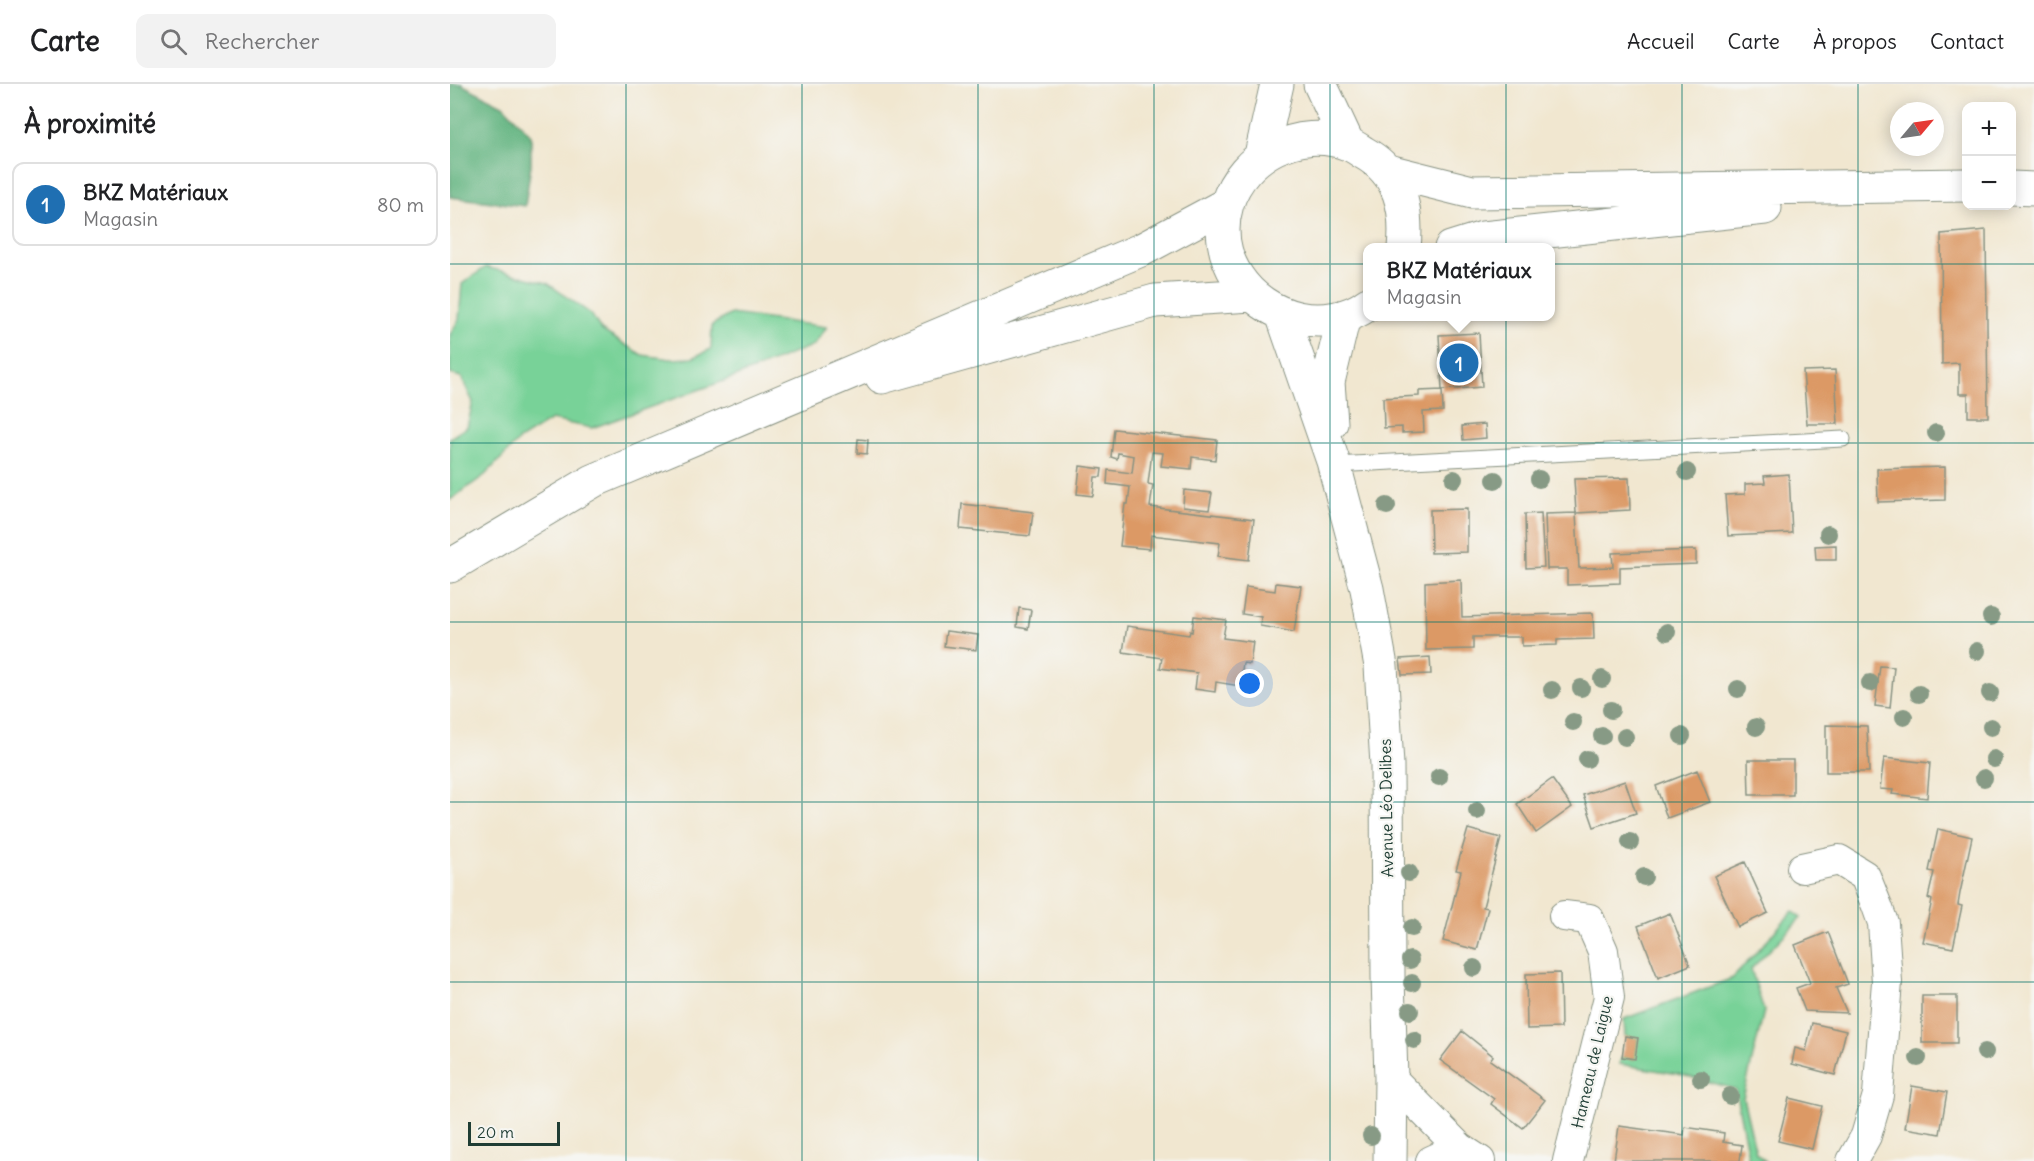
<!DOCTYPE html>
<html lang="fr">
<meta charset="utf-8">
<style>
:root{--surface:#fff;--page:#f2f2f2;--text:#202124;--muted:#757577;--line:#e0e0e0;--accent:#1f6fb2}
body{margin:0;font-family:Delius,sans-serif;background:var(--page);color:var(--text)}
.controls{position:absolute;right:18px;top:18px;display:grid;overflow:hidden;border-radius:12px;box-shadow:0 3px 15px #0003}
.controls button{width:54px;height:54px;display:grid;place-items:center;padding:0;border:0;border-bottom:2px solid var(--line);background:var(--surface);color:var(--text);font:30px sans-serif}
.compass{position:absolute;left:1440px;top:18px;width:54px;height:54px;border-radius:50%;background:var(--surface);box-shadow:0 3px 15px #0003;rotate:61deg}
.scale{position:absolute;left:18px;bottom:15px;width:92px;box-sizing:border-box;padding-left:6px;border:3px solid #1f3d34;border-top:0;font-size:16px;line-height:21px;white-space:nowrap;color:#1f3d34;-webkit-text-stroke:4px #f6f6f2;paint-order:stroke}
.you{position:absolute;left:800px;top:600px;width:21px;height:21px;margin:-15px;border:4px solid #fff;border-radius:50%;background:#1a73e8;box-shadow:0 0 0 9px #1a73e833}
.badge{display:grid;place-items:center;width:39px;height:39px;border-radius:50%;background:var(--accent);color:#fff;font-size:20px;font-weight:700}
.pin{position:absolute;translate:-50% -50%;border:3px solid #fff;box-shadow:0 2px 6px #0006}
.popup{position:absolute;left:913px;top:159px;width:192px;height:78px;box-sizing:border-box;display:grid;place-content:center;border-radius:12px;background:var(--surface);filter:drop-shadow(0 2px 4px #0005);font-size:20px;white-space:nowrap;color:var(--muted)}
.popup b{font-size:22px;color:var(--text)}
.popup::after{content:'';position:absolute;left:50%;top:100%;margin-left:-12px;border:12px solid transparent;border-top-color:var(--surface)}
.list{margin:0;padding:0;list-style:none}
h2{display:flex;justify-content:space-between;align-items:center;height:78px;margin:0;padding:0 24px;font-size:26px}
h2 small{font-size:20px;font-weight:400;color:var(--muted)}
.list li{display:grid;grid-template-columns:39px 1fr auto;gap:18px;align-items:center;box-sizing:border-box;height:84px;margin:0 12px 12px;padding:0 12px;border:2px solid var(--line);border-radius:12px}
.list b{display:block;font-size:22px;white-space:nowrap}
.list p{margin:0;font-size:20px;white-space:nowrap;color:var(--muted)}
.list em{font-size:20px;font-style:normal;color:var(--muted)}
.icon{flex:none;width:33px;height:33px;fill:none;stroke:currentColor;stroke-width:2;stroke-linecap:round;stroke-linejoin:round}
.map{position:relative;flex:none;width:1584px;height:1077px;overflow:hidden}
header{display:flex;align-items:center;gap:36px;box-sizing:border-box;height:84px;padding:0 30px;background:var(--surface);border-bottom:2px solid var(--line)}
header strong{font-size:28px}
nav{display:flex;gap:33px;margin-inline-start:auto;font-size:21px}
.search{width:420px;height:54px;background:var(--page);display:flex;align-items:center;gap:15px;box-sizing:border-box;padding:0 21px;border-radius:12px;color:var(--muted);font-size:22px}
main{display:flex}
aside{flex:1;background:var(--surface)}
.map>svg:first-child{display:block}
.green{fill:#78d298;stroke:#4c8866;stroke-width:1.5}
.forest{fill:#62b480;stroke:#40785a;stroke-width:1.5}
.building{fill:#dc9965}
.lines{fill:none;stroke-linecap:round;stroke-linejoin:round}
.lane-casing{stroke:#889282;stroke-width:17}
.street-casing{stroke:#889282;stroke-width:32}
.secondary-casing{stroke:#889282;stroke-width:35}
.lane{stroke:#fff;stroke-width:15}
.street{stroke:#fff;stroke-width:30}
.secondary{stroke:#fff;stroke-width:33}
.tree{fill:#879a85}
.grid{fill:none;stroke:#0f766e;stroke-width:1.5;stroke-opacity:0.55}
.labels{text-anchor:middle;stroke-width:4.5;stroke-linejoin:round;paint-order:stroke}
.street-label{font-size:16px;fill:#1f3d34;stroke:#f6f6f2}
</style>
<header>
<strong>Carte</strong>
<div class="search"><svg class="icon" aria-label="search" viewBox="0 0 24 24"><circle cx="10" cy="10" r="6"/><path d="M15 15l6 6"/></svg>Rechercher</div>
<nav><a>Accueil</a><a>Carte</a><a>À propos</a><a>Contact</a></nav>
</header>
<main>
<aside>
<h2>À proximité<small></small></h2>
<ul class="list">
<li><span class="badge">1</span><div><b>BKZ Matériaux</b><p>Magasin</p></div><em>80 m</em></li>
</ul>
</aside>
<div class="map">
<svg width="1584" height="1077" viewBox="0 0 1584 1077">
<rect width="100%" height="100%" fill="#f6f6f2"/>
<filter id="ink" filterUnits="userSpaceOnUse"><feTurbulence type="fractalNoise" baseFrequency=".0167" numOctaves="2"/><feDisplacementMap in="SourceGraphic" scale="12" xChannelSelector="R" yChannelSelector="G"/><feConvolveMatrix kernelMatrix="1 2 1 2 8 2 1 2 1" color-interpolation-filters="sRGB"/></filter>
<filter id="wash" filterUnits="userSpaceOnUse"><feTurbulence type="fractalNoise" baseFrequency=".008" numOctaves="4" result="noise"/><feDisplacementMap in="SourceGraphic" scale="24" xChannelSelector="R" yChannelSelector="G"/><feGaussianBlur stdDeviation="1.35" result="paint"/><feColorMatrix in="noise" values="0 0 0 0 0 0 0 0 0 0 0 0 0 0 0 0 0 1.4 0 .05"/><feComposite in="paint" operator="in"/></filter>
<g filter="url(#wash)">
<rect width="100%" height="100%" fill="#f1e7d0"/>
<!-- green -->
<path class="green" d="M 36,183 L 97,199 L 141,230 L 151,246 L 192,271 L 221,275 L 242,274 L 261,265 L 262,241 L 281,230 L 377,243 L 364,261 L 285,293 L 142,344 L 101,336 L 69,356 L 35,391 L 0,416 L 0,354 L 17,343 L 23,318 L 11,293 L 0,290 L 0,251 L 9,235 L 12,200 Z
M 1343,827 L 1351,834 L 1301,885 L 1314,927 L 1293,1014 L 1306,1069 L 1315,1077 L 1299,1077 L 1285,1005 L 1228,990 L 1169,980 L 1172,973 L 1184,975 L 1188,955 L 1175,952 L 1174,935 L 1283,894 Z"/>
<!-- forest -->
<path class="forest" d="M 0,0 L 11,0 L 53,21 L 81,51 L 81,81 L 75,122 L 0,113 Z"/>
<g id="blocks">
<!-- building -->
<path class="building" d="M 1536,146 L 1538,333 L 1518,333 L 1518,310 L 1509,310 L 1509,279 L 1492,280 L 1491,150 Z
M 1029,249 L 1032,303 L 992,306 L 989,251 Z
M 1385,286 L 1388,340 L 1357,340 L 1353,287 Z
M 992,306 L 993,327 L 973,328 L 974,348 L 952,349 L 952,343 L 934,344 L 933,314 L 969,312 L 969,307 Z
M 1035,340 L 1036,354 L 1013,356 L 1012,342 Z
M 664,345 L 767,356 L 765,376 L 742,373 L 741,385 L 711,382 L 713,369 L 702,368 L 698,400 L 703,401 L 700,423 L 804,435 L 799,476 L 768,472 L 770,459 L 701,451 L 700,465 L 670,462 L 675,420 L 678,420 L 680,403 L 657,400 L 658,386 L 682,389 L 684,372 L 668,369 L 667,375 L 661,373 Z
M 408,355 L 418,356 L 417,370 L 407,369 Z
M 630,382 L 652,385 L 651,393 L 645,393 L 643,412 L 627,410 Z
M 1495,383 L 1495,416 L 1428,418 L 1427,385 Z
M 1339,390 L 1342,449 L 1278,452 L 1275,411 L 1295,410 L 1295,400 L 1315,399 L 1314,392 Z
M 1179,394 L 1180,426 L 1126,429 L 1124,395 Z
M 734,406 L 762,409 L 759,426 L 733,423 Z
M 512,420 L 583,428 L 580,452 L 510,445 Z
M 1017,425 L 1017,468 L 981,469 L 980,426 Z
M 1091,429 L 1094,483 L 1076,484 L 1075,430 Z
M 1126,429 L 1129,484 L 1163,483 L 1162,469 L 1246,466 L 1246,480 L 1170,483 L 1170,499 L 1117,501 L 1117,485 L 1097,485 L 1095,430 Z
M 1386,461 L 1386,476 L 1366,476 L 1365,462 Z
M 1011,496 L 1012,533 L 1143,529 L 1144,555 L 1107,556 L 1107,561 L 1072,562 L 1072,553 L 1023,553 L 1023,565 L 976,566 L 975,498 Z
M 826,499 L 851,502 L 844,548 L 810,542 L 811,533 L 792,530 L 796,503 L 825,507 Z
M 569,524 L 581,526 L 578,545 L 567,543 Z
M 744,532 L 776,536 L 773,554 L 803,558 L 800,580 L 793,579 L 790,602 L 766,598 L 765,608 L 745,605 L 747,589 L 710,584 L 712,574 L 673,568 L 677,542 L 739,551 L 740,547 L 742,548 Z
M 496,547 L 528,551 L 526,566 L 494,562 Z
M 980,573 L 981,590 L 952,591 L 950,575 Z
M 1430,582 L 1444,583 L 1440,624 L 1425,622 Z
M 1376,641 L 1417,642 L 1419,688 L 1376,688 Z
M 1434,674 L 1480,679 L 1477,714 L 1442,710 L 1443,706 L 1430,705 Z
M 1298,676 L 1343,676 L 1343,711 L 1299,711 Z
M 1247,686 L 1260,718 L 1217,734 L 1206,702 Z
M 1102,695 L 1122,723 L 1086,749 L 1067,720 Z
M 1175,697 L 1186,729 L 1144,743 L 1133,711 Z
M 1018,745 L 1051,754 L 1033,823 L 1038,824 L 1027,866 L 993,857 L 1011,787 L 1006,786 Z
M 1488,745 L 1522,753 L 1510,809 L 1508,821 L 1512,822 L 1503,864 L 1473,858 L 1482,816 L 1478,814 L 1484,788 L 1479,787 Z
M 1295,778 L 1318,829 L 1288,843 L 1264,792 Z
M 1220,829 L 1240,881 L 1208,894 L 1188,842 Z
M 1378,848 L 1398,900 L 1386,904 L 1397,929 L 1355,927 L 1346,904 L 1360,899 L 1345,861 Z
M 1110,889 L 1111,944 L 1077,945 L 1076,890 Z
M 1472,912 L 1507,912 L 1507,959 L 1472,959 Z
M 1362,939 L 1396,947 L 1385,991 L 1342,980 L 1345,964 L 1356,967 Z
M 1012,947 L 1043,972 L 1040,976 L 1095,1016 L 1073,1044 L 1041,1020 L 1044,1015 L 990,976 Z
M 1175,952 L 1188,954 L 1185,975 L 1172,973 Z
M 1462,1002 L 1497,1008 L 1490,1050 L 1455,1044 Z
M 1339,1014 L 1372,1022 L 1362,1065 L 1328,1057 Z
M 1169,1042 L 1234,1051 L 1235,1043 L 1274,1049 L 1273,1058 L 1292,1061 L 1290,1077 L 1164,1077 Z"/>
</g>
</g>
<g filter="url(#ink)">
<use href="#blocks" fill-opacity="0" stroke="#889282" stroke-width="1.5"/>
<g class="lines">
<defs>
<path id="lane" d="M 884,381 L 1393,355"/>
<path id="street" d="M 1352,784 L 1389,776 L 1415,792 L 1427,822 L 1433,839 L 1437,898 L 1428,1011 L 1416,1052 L 1402,1077
M 1114,832 L 1139,835 L 1153,867 L 1159,913 L 1118,1077
M 941,994 L 1010,1064 L 1030,1077
M 981,1077 L 1010,1064"/>
<path id="secondary" d="M 870,0 L 898,60
M 811,71 L 827,0
M 938,87 L 1022,108 L 1516,101
M 1562,104 L 1584,105
M 1001,164 L 1033,154 L 1315,124
M 918,220 C 899,235 871,239 848,234 C 797,223 761,173 777,120 C 792,71 849,41 898,60 C 904,62 909,66 914,69 C 950,89 958,125 954,164
M 832,230 L 883,377 L 917,505 L 931,582 L 937,681 L 938,893 L 941,994 L 940,1077
M 432,293 L 705,217 L 801,211
M 881,339 L 878,298 L 894,232
M 0,482 L 143,397 L 693,165 L 777,120"/>
</defs>
<!-- lane casing -->
<use href="#lane" class="lane-casing"/>
<!-- street casing -->
<use href="#street" class="street-casing"/>
<!-- secondary casing -->
<use href="#secondary" class="secondary-casing"/>
<!-- lane -->
<use href="#lane" class="lane"/>
<!-- street -->
<use href="#street" class="street"/>
<!-- secondary -->
<use href="#secondary" class="secondary"/>
</g>
<!-- trees -->
<g class="tree">
<circle cx="1486" cy="349" r="9"/>
<circle cx="1237" cy="388" r="9"/>
<circle cx="1004" cy="395" r="9"/>
<circle cx="1089" cy="395" r="9"/>
<circle cx="1045" cy="396" r="9"/>
<circle cx="937" cy="422" r="9"/>
<circle cx="1378" cy="450" r="9"/>
<circle cx="1541" cy="533" r="9"/>
<circle cx="1217" cy="548" r="9"/>
<circle cx="1527" cy="567" r="9"/>
<circle cx="1152" cy="595" r="9"/>
<circle cx="1420" cy="599" r="9"/>
<circle cx="1131" cy="604" r="9"/>
<circle cx="1288" cy="605" r="9"/>
<circle cx="1102" cy="606" r="9"/>
<circle cx="1540" cy="609" r="9"/>
<circle cx="1469" cy="610" r="9"/>
<circle cx="1161" cy="626" r="9"/>
<circle cx="1454" cy="633" r="9"/>
<circle cx="1123" cy="638" r="9"/>
<circle cx="1306" cy="643" r="9"/>
<circle cx="1541" cy="643" r="9"/>
<circle cx="1152" cy="652" r="9"/>
<circle cx="1232" cy="652" r="9"/>
<circle cx="1175" cy="653" r="9"/>
<circle cx="1137" cy="675" r="9"/>
<circle cx="1544" cy="675" r="9"/>
<circle cx="989" cy="693" r="9"/>
<circle cx="1534" cy="694" r="9"/>
<circle cx="1027" cy="727" r="9"/>
<circle cx="1180" cy="758" r="9"/>
<circle cx="959" cy="789" r="9"/>
<circle cx="1194" cy="793" r="9"/>
<circle cx="962" cy="844" r="9"/>
<circle cx="960" cy="876" r="9"/>
<circle cx="1024" cy="884" r="9"/>
<circle cx="962" cy="899" r="9"/>
<circle cx="960" cy="927" r="9"/>
<circle cx="964" cy="956" r="9"/>
<circle cx="1535" cy="968" r="9"/>
<circle cx="1468" cy="974" r="9"/>
<circle cx="1251" cy="995" r="9"/>
<circle cx="1280" cy="1012" r="9"/>
<circle cx="921" cy="1052" r="9"/>
</g>
</g>
<!-- grid -->
<path class="grid" d="M 176,0 L 176,1077M 352,0 L 352,1077M 528,0 L 528,1077M 704,0 L 704,1077M 880,0 L 880,1077M 1056,0 L 1056,1077M 1232,0 L 1232,1077M 1408,0 L 1408,1077M 0,180 L 1584,180M 0,359 L 1584,359M 0,538 L 1584,538M 0,718 L 1584,718M 0,898 L 1584,898"/>
<g class="labels">
<!-- street labels -->
<g class="street-label">
<text transform="translate(936 724) rotate(-91)" y="6">Avenue Léo Delibes</text>
<text transform="translate(1142 978) rotate(-77)" y="6">Hameau de Laigue</text>
</g>
</g>
</svg>
<div class="controls">
<button>+</button>
<button>−</button>
</div>
<svg class="compass" viewBox="-18 -18 36 36"><path d="M0-13l5 13h-10z" fill="#e53935"/><path d="M0 13l5-13h-10z" fill="#757577"/></svg>
<div class="scale">20 m</div>
<div class="you"></div>
<div class="pin badge" style="left:1009px;top:279px">1</div>
<div class="popup"><b>BKZ Matériaux</b>Magasin</div>
</div>
</main>
